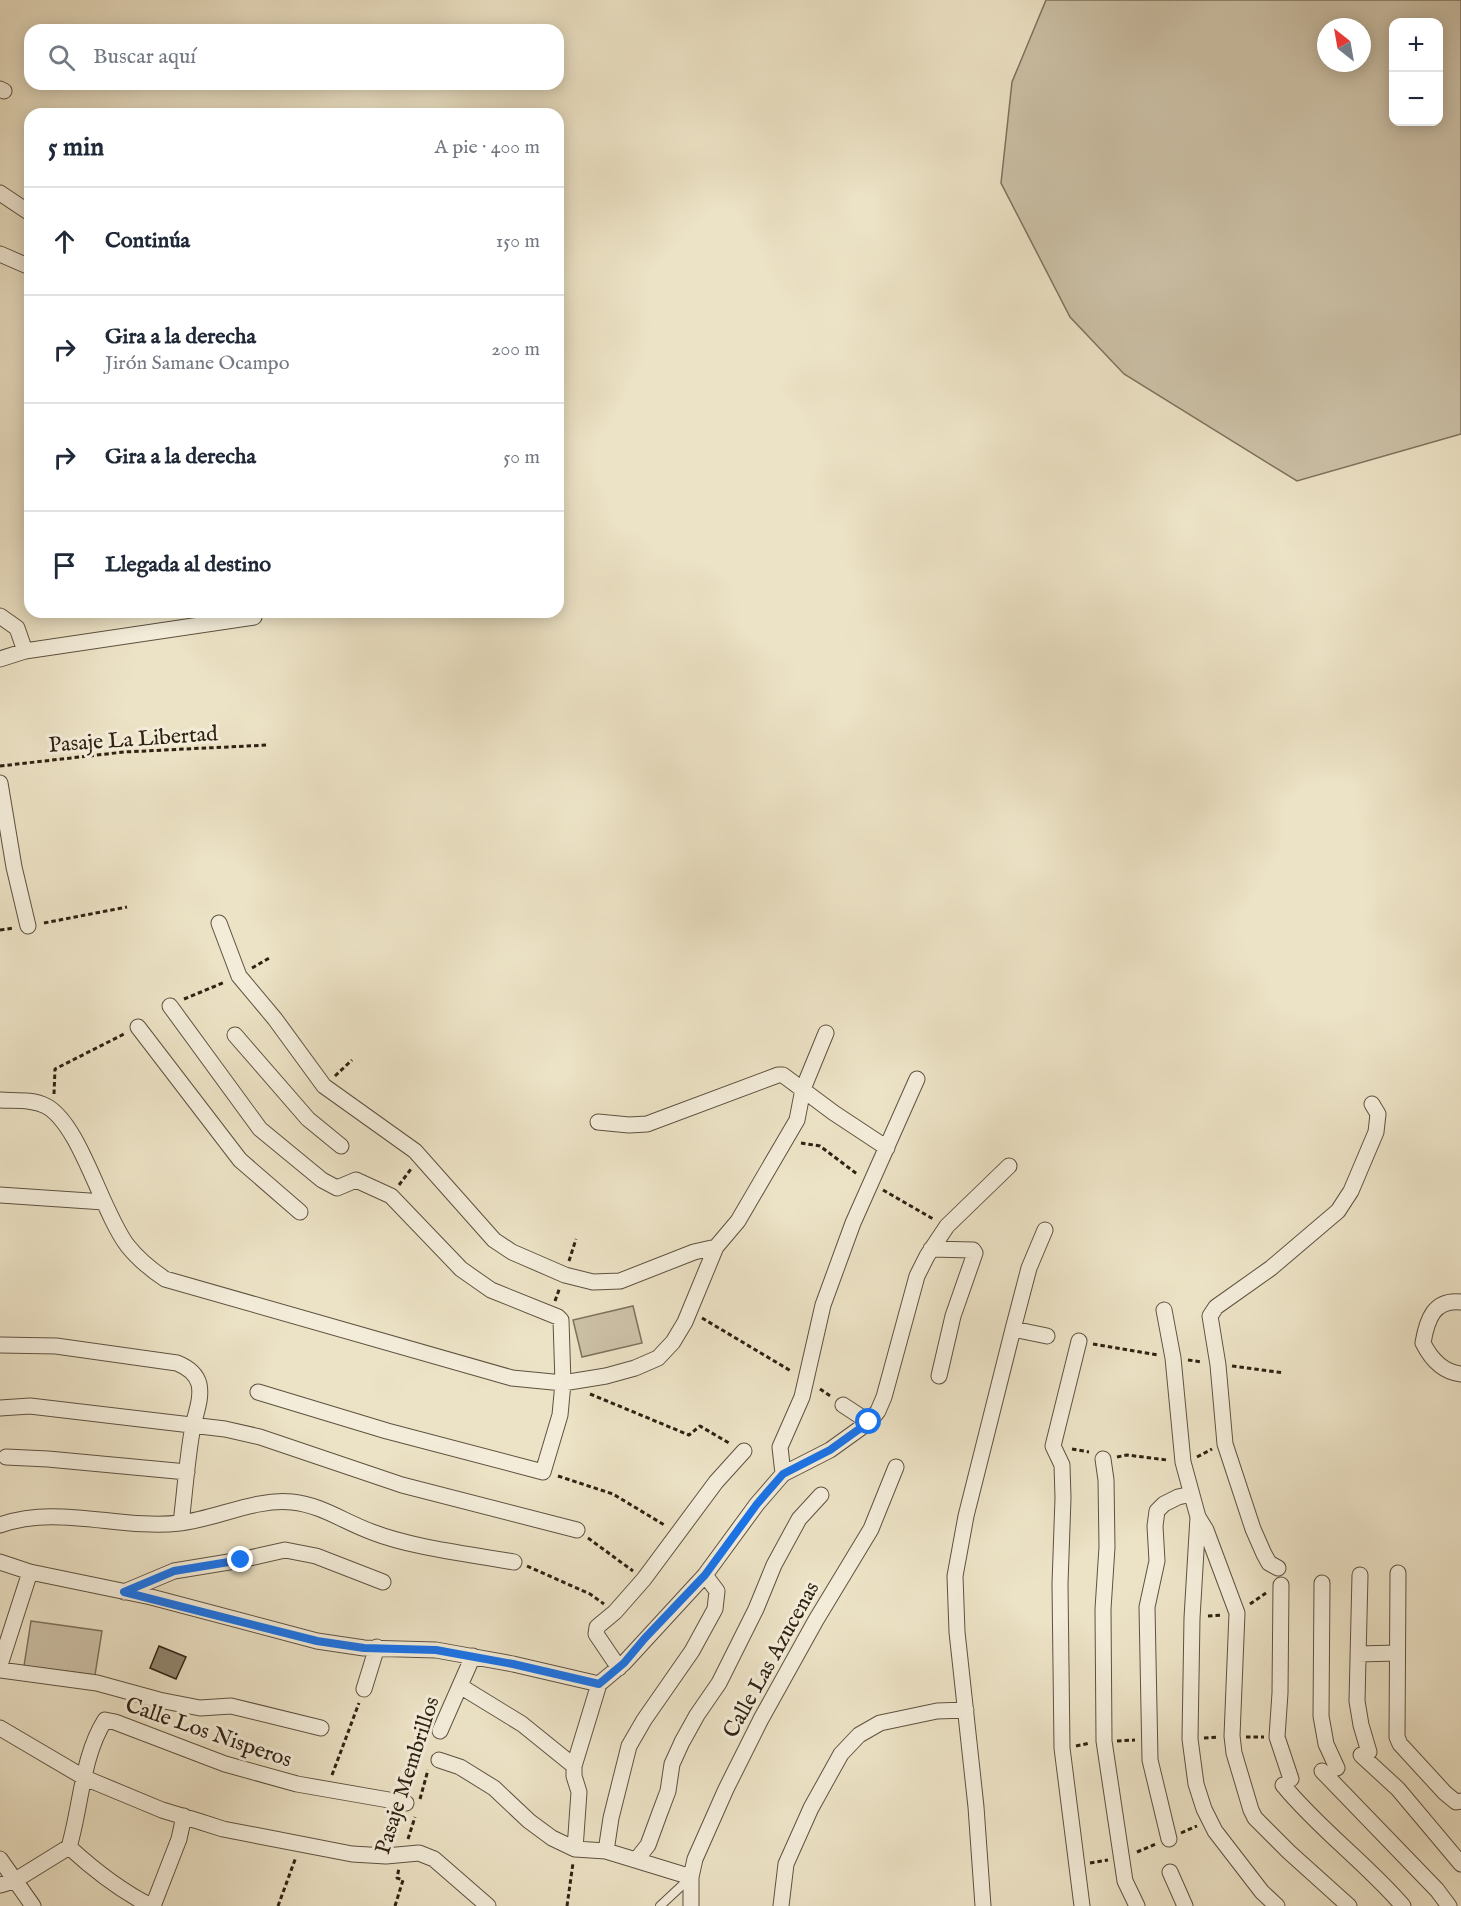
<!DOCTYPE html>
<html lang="es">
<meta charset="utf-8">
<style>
:root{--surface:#fff;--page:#f2f2f3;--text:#1f2937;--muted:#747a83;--line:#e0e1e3}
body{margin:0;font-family:"IM FELL English",serif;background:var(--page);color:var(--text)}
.controls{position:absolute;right:18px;top:18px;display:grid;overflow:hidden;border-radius:12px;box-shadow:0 3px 15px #0003}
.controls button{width:54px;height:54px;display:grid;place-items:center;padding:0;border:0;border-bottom:2px solid var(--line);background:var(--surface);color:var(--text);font:30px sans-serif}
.compass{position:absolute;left:1317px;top:18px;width:54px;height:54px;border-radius:50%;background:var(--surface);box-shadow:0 3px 15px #0003;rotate:329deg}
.stop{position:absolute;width:18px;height:18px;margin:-14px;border:4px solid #1a73e8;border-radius:50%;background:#fff}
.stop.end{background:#1a73e8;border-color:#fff;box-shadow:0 2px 6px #0008}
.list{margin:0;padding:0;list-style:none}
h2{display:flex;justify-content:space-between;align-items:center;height:78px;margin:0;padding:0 24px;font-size:26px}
h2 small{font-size:20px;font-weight:400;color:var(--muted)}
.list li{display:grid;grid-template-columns:39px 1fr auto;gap:18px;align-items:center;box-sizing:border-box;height:108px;padding:0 24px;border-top:2px solid var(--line)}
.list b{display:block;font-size:22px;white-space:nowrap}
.list p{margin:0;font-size:20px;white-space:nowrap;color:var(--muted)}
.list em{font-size:20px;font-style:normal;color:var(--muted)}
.icon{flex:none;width:33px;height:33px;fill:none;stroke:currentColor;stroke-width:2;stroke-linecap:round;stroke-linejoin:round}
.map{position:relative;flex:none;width:1461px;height:1906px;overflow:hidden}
.search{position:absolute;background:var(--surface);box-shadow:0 3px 15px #0003;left:24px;top:24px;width:540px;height:66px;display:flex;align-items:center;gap:15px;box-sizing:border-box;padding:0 21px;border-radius:18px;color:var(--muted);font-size:22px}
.panel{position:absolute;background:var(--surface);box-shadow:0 3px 15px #0003;left:24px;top:108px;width:540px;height:510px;border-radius:18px}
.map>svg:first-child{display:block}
.green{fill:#ccc1a7;stroke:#7e725d;stroke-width:1.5;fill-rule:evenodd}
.building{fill:#918670;stroke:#2f2213;stroke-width:1.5}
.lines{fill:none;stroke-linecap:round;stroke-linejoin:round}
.lane-casing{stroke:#5e5240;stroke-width:10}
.street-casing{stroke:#5e5240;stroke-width:17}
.path{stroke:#2f2213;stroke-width:3;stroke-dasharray:4.5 3;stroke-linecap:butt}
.lane{stroke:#f3ecd9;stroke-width:8}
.street{stroke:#f3ecd9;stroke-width:15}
.route{stroke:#1a73e8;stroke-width:8}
.labels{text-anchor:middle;stroke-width:6;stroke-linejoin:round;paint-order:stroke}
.street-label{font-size:22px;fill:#2f2213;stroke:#f3ecd9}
</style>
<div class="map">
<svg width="1461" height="1906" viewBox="0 0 1461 1906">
<rect width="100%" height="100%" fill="#ece2c5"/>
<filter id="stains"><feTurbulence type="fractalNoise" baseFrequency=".00333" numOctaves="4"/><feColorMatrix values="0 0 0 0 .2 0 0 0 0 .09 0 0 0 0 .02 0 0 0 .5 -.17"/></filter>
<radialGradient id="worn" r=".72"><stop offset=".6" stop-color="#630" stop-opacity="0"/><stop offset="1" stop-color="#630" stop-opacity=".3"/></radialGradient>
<!-- green -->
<path class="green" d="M 1046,0 L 1461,0 L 1461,434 L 1297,481 L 1124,374 L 1070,317 L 1001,183 L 1012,82 ZM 1394,22 L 1438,22 L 1438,122 L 1394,122 ZM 1326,27 L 1362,27 L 1362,63 L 1326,63 Z
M 633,1306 L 642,1343 L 582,1357 L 573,1320 Z
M 31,1621 L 102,1631 L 95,1675 L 24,1666 Z"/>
<!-- building -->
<path class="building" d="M 159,1646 L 186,1657 L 176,1679 L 150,1668 Z"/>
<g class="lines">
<defs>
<path id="lane" d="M 660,1906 L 690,1878"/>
<path id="street" d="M 0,89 L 4,91
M 0,193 L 30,213
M 0,254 L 30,267
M 0,616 L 17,628 L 25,651
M 0,659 L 25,651 L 254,617
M 0,783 L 14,867 L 28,926
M 219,923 L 239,976 L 275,1019 L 324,1086 L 415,1151 L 494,1240 L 512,1252 L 565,1275 L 593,1282 L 620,1281 L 694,1252 L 716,1247
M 170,1006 L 260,1129 L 322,1180 L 337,1188 L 356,1180 L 391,1196 L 461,1269 L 491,1290 L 558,1317 L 561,1320 L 563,1383 L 560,1415 L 543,1472 L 387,1431 L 258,1392
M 138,1027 L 240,1160 L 300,1212
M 235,1035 L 308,1119 L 341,1146
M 0,1100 C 15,1101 32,1099 46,1106 C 80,1124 101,1210 127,1245 C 138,1259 150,1269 165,1279 L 512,1378 L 563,1383 L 606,1376 L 635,1368 L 658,1358 L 673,1342 L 685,1322 L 716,1247 L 738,1221 L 797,1120 L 803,1089 L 826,1033
M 598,1122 L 629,1125 L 647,1124 L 778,1075 L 783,1075 L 834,1113 L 887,1148
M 0,1195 L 104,1202
M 931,1249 L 973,1250 L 975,1253 L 953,1316 L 939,1376
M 1461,1302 C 1434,1299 1427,1319 1423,1343 C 1431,1359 1442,1372 1461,1374
M 1164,1310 L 1173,1358 L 1183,1462 L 1198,1517 L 1192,1618 L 1190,1739 L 1196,1784 L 1204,1809 L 1215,1831 L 1262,1892 L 1277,1906
M 1013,1329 L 1047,1336
M 1079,1341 L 1053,1446 L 1062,1465 L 1063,1498 L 1060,1584 L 1062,1748 L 1082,1906
M 0,1345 L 56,1346 L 177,1363 C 187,1367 196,1373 199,1384 C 202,1398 196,1412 193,1426 C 187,1458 185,1491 181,1523
M 843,1405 L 869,1422
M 0,1408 L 30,1406 L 225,1429 L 260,1437 L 402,1485 L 577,1530
M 6,1457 L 48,1459 L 187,1472
M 1103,1459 L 1106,1480 L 1107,1547 L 1103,1609 L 1104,1741 L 1125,1881 L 1137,1906
M 783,1474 L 780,1447 L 802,1397 L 823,1305 L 853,1223 L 917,1079
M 1198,1517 L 1206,1530 L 1237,1613 L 1232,1736 L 1234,1753 L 1251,1810 L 1255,1818 L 1289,1852 L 1349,1906
M 0,1525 C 57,1504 121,1530 180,1523 C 216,1519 256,1498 292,1502 C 322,1505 344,1522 372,1532 C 413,1548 470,1554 514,1562
M 0,1562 L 30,1572
M 1278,1568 L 1269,1563 L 1264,1554 L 1253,1529 L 1225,1444 L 1218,1365 L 1210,1316 L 1216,1307 L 1271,1268 L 1338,1211 L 1351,1191 L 1376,1132 L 1378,1114 L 1372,1104
M 1398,1573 L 1397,1737 L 1400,1744 L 1445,1793 L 1456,1802 L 1461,1801
M 1360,1575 L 1357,1701 L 1361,1725 L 1369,1752
M 1322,1583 L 1321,1716 L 1326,1744 L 1337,1768
M 1281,1585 L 1280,1693 L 1277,1737 L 1291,1779
M 124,1592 L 174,1571 L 241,1560 L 285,1550 L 316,1556 L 383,1582
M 1358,1654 L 1397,1653
M 0,1665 L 30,1572 L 151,1597 L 317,1641 L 364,1648 L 436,1650 L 513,1664 L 599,1684
M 619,1668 L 596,1634 L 597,1627 L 615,1612 L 644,1579 L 716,1482 L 744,1451
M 0,1670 L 97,1683 L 159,1700 L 200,1708 L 231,1706 L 321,1728
M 460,1686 L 522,1724 L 574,1766
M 364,1689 L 377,1647
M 0,1728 L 85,1778 L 162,1810 L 198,1821 L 223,1829 L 352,1854 L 386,1856 L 419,1853 L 434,1859 L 488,1906
M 440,1731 L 473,1656
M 1361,1755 L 1398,1789 L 1461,1864
M 439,1760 L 460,1767 L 494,1788 L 529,1821 L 552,1838 L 575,1849 L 606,1851 L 691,1877
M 1322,1771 L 1437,1890 L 1449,1906
M 1283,1785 C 1319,1829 1366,1863 1403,1906
M 1169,1839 L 1150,1760 L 1147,1607 L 1157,1561 L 1155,1526 L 1157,1511 L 1164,1504 L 1178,1497 L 1187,1495 L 1192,1498
M 69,1847 C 81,1807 82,1756 105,1720 L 115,1722 L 225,1764 L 297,1784 L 406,1803
M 69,1847 C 94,1870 121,1891 151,1906
M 575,1849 L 579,1792 L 574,1776 L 574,1766 L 599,1684 L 624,1663 L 705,1575 L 757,1504 L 783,1474 L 830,1450 L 869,1422 L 878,1411 L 884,1397 L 917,1276 L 927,1256 L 947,1226 L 1009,1166
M 606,1851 L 611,1818 L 629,1746 L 644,1720 L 692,1651 L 715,1609 L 717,1591 L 705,1575
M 0,1859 L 33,1906
M 637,1859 L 648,1845 L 659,1815 L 668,1791 L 672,1764 L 682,1742 L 697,1715 L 719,1683 L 756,1609 L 774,1565 L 799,1519 L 821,1495
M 1170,1872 L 1185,1906
M 0,1885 L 14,1881 L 69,1847
M 153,1906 L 179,1839 L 184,1816
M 691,1906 L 691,1877 L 695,1859 L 726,1789 L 761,1719 L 816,1620 L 871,1529 L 896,1467
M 781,1906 L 786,1864 L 811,1808 L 841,1754 L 859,1735 L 880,1723 L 937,1711 L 966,1710
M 983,1906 L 976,1807 L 957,1632 L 955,1576 L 966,1516 L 1013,1329 L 1029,1268 L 1045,1230"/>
</defs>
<!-- lane casing -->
<use href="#lane" class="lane-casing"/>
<!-- street casing -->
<use href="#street" class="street-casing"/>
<!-- path -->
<path class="path" d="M 0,766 L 124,752 L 268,745
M 44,923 L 127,907
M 0,930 L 14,928
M 252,968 L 271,957
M 184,999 L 225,982
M 335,1076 L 352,1060
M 54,1094 L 55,1069 L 126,1033
M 801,1143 L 820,1146 L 857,1174
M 399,1185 L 411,1169
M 883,1190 L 935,1220
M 569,1261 L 576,1239
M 555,1301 L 560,1287
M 702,1318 L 791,1371
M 1093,1344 L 1158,1355
M 1188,1360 L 1202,1362
M 1232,1366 L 1284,1373
M 820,1389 L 832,1397
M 590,1394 L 689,1435 L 700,1426 L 729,1443
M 1072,1449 L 1089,1452
M 1117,1457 L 1127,1455 L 1167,1460
M 1197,1457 L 1212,1449
M 558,1476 L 613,1494 L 666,1526
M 588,1538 L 633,1571
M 527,1566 L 590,1594 L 604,1604
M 1250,1604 L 1266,1593
M 1208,1616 L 1222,1615
M 1246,1737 L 1264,1737
M 1204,1738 L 1219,1737
M 1117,1741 L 1135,1740
M 1076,1746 L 1090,1743
M 332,1775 L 359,1703
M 420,1799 L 428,1770
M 1181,1833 L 1197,1826
M 408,1839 L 415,1817
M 1137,1852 L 1156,1844
M 1090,1863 L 1108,1860
M 278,1906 L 296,1857
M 395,1906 L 403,1880 L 397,1878 L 399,1868
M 567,1906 L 573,1863"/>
<!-- lane -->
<use href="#lane" class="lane"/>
<!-- street -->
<use href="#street" class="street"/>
</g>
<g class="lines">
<!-- route -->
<path class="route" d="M 241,1560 L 174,1571 L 124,1592 L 317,1641 L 364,1648 L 436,1650 L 513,1664 L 599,1684 L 624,1663 L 645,1638 L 705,1575 L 757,1504 L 783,1474 L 830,1450 L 869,1422"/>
</g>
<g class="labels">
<!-- street labels -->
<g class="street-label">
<text transform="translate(133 738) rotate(-4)" y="8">Pasaje La Libertad</text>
<text transform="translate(770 1659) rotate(-61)" y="8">Calle Las Azucenas</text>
<text transform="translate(209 1731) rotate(19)" y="8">Calle Los Nisperos</text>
<text transform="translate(406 1775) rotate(-72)" y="8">Pasaje Membrillos</text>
</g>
</g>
<rect width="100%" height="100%" filter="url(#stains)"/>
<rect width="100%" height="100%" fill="url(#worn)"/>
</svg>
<div class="controls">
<button>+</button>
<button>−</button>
</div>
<svg class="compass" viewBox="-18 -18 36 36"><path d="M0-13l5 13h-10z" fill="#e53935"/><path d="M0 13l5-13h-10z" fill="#747a83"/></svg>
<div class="stop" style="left:869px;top:1422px"></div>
<div class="stop end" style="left:241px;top:1560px"></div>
<div class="search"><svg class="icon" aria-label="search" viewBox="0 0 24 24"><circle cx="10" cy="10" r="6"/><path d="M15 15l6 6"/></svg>Buscar aquí</div>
<section class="panel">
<h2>5 min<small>A pie · 400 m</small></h2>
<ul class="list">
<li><svg class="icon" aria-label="ahead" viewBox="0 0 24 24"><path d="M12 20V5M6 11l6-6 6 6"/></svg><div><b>Continúa</b></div><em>150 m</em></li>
<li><svg class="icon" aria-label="right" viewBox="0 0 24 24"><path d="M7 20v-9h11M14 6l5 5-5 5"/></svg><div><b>Gira a la derecha</b><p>Jirón Samane Ocampo</p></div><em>200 m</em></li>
<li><svg class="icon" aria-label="right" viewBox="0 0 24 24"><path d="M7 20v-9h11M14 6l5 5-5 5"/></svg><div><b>Gira a la derecha</b></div><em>50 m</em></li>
<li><svg class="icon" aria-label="arrive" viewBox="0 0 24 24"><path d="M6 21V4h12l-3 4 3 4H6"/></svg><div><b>Llegada al destino</b></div></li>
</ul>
</section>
</div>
